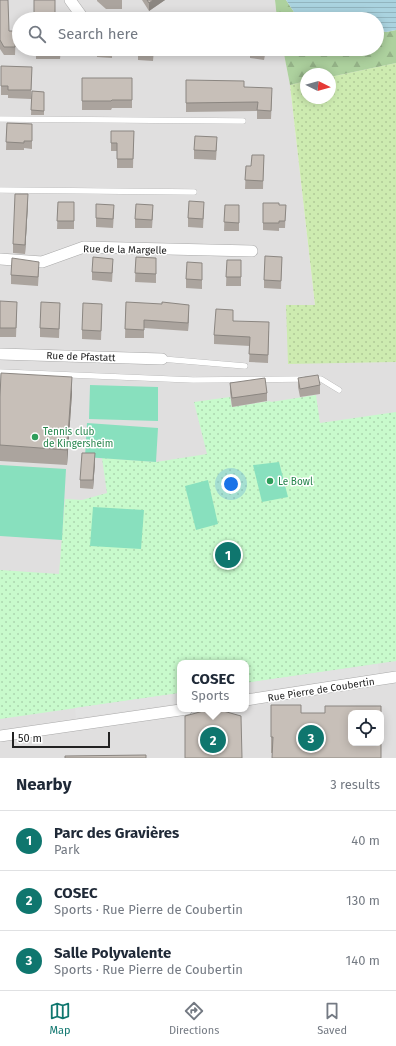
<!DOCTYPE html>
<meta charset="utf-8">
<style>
:root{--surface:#fff;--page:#f6f6f7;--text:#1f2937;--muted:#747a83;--line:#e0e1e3;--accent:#0f766e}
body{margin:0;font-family:"Fira Sans",sans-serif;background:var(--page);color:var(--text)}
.controls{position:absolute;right:12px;bottom:12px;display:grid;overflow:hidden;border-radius:8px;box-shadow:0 2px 10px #0003}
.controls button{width:36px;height:36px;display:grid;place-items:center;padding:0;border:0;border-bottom:1px solid var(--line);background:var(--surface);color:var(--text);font:20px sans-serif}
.compass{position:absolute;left:300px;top:68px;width:36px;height:36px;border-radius:50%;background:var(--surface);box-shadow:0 2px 10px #0003;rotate:95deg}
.scale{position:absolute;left:12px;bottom:10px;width:98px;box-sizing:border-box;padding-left:4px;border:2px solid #222;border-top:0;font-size:11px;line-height:14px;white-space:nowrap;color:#222;-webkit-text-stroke:3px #fff;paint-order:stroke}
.you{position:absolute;left:231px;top:484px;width:14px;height:14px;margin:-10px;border:3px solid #fff;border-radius:50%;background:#1a73e8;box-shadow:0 0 0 6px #1a73e833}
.badge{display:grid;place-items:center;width:26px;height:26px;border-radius:50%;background:var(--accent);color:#fff;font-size:13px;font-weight:700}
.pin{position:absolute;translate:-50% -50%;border:2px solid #fff;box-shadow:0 1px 4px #0006}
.popup{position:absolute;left:177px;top:660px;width:72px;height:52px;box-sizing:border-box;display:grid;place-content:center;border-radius:8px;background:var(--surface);filter:drop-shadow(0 1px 3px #0005);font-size:13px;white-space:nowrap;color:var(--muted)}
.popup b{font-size:15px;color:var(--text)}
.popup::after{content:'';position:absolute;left:50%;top:100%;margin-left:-8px;border:8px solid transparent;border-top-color:var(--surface)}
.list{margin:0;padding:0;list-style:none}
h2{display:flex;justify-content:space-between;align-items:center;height:52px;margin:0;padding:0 16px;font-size:17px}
h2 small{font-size:13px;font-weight:400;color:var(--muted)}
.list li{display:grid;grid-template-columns:26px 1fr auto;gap:12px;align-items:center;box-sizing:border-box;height:60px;padding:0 16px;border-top:1px solid var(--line)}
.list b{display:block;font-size:15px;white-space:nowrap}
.list p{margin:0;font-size:13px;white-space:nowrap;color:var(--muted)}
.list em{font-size:13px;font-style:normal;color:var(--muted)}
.icon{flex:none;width:22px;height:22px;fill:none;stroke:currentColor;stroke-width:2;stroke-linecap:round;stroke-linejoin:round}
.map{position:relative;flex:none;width:396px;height:758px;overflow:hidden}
.search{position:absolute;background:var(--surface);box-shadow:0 2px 10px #0003;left:12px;right:12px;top:12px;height:44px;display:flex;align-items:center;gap:10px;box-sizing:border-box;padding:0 14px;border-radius:22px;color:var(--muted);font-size:15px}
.sheet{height:232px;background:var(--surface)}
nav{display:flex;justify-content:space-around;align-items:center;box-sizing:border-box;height:56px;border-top:1px solid var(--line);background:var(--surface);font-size:11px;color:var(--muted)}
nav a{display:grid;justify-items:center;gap:2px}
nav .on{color:var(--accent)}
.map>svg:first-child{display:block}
.residential{fill:#e0dfdf;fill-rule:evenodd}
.grass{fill:url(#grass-dots)}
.forest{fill:url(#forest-firs)}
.park{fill:url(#park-dots)}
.pitch{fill:#88e0be}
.parking{fill:#e2e2e2}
.water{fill:url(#water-rules)}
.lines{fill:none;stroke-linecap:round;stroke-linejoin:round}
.lane-casing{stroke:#a9a9a9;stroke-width:6}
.street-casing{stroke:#a9a9a9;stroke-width:12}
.lane{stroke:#fff;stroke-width:5.5}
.street{stroke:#fff;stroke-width:11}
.wall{fill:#aba49e}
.shaded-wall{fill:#8b8681}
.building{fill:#c7bfb8;stroke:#8b8681;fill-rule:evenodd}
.leisure-dot{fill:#2e9e5b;stroke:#fff;stroke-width:1.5}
.labels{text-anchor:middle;stroke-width:3;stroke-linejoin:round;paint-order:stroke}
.street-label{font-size:10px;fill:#222;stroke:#fff}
.leisure-label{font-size:10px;fill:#27864d;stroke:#fff;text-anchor:start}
</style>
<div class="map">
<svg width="396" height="758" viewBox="0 0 396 758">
<defs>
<pattern id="grass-dots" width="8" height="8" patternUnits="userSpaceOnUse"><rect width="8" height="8" fill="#cdebb0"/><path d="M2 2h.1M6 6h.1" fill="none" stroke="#b0c997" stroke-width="1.8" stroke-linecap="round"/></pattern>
<pattern id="forest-firs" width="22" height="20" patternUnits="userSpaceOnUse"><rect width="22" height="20" fill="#add19e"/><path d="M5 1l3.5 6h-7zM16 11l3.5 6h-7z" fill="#95b388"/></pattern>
<pattern id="park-dots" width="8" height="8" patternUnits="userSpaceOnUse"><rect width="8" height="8" fill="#c8facc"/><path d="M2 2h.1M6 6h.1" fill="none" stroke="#acd6af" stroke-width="1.8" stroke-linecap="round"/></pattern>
<pattern id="water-rules" width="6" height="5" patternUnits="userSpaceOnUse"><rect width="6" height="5" fill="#aad3df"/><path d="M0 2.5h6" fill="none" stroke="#92b5bf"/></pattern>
</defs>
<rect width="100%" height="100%" fill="#f2efe9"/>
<!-- residential -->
<path class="residential" d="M 0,0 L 275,0 L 277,19 L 19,19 L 19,49 L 283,49 L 290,85 L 315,305 L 288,363 L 396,362 L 396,758 L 0,758 ZM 180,663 L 246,663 L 246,709 L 180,709 ZM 351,713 L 381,713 L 381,743 L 351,743 Z"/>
<!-- grass -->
<path class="grass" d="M 396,63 L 396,362 L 288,364 L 286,305 L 315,305 L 290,85 L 306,81 L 306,98 L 330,98 L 330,77 Z"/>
<!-- forest -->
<path class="forest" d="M 275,0 L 286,0 L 294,12 L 325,19 L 277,19 Z
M 377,30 L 386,32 L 396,30 L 396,63 L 330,77 L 330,74 L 306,74 L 306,81 L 290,85 L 283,49 L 377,49 Z"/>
<!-- park -->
<path class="park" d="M 316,395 L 320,423 L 396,412 L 396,661 L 246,683 L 246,663 L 180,663 L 180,693 L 0,719 L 0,570 L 59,574 L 65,499 L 82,500 L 107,493 L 102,458 L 156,462 L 207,454 L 194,402 L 230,397 L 232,407 L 270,401 L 271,402 Z"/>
<!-- pitch -->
<path class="pitch" d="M 90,385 L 158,387 L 158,421 L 89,419 Z
M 87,423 L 158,428 L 156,462 L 85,457 Z
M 279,462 L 288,497 L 262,502 L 253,465 Z
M 0,465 L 66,469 L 62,540 L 0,536 Z
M 208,480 L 218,524 L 196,530 L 185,486 Z
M 93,507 L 144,510 L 141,549 L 90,546 Z"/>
<!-- parking -->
<path class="parking" d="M 378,664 L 379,674 L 246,693 L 246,683 Z
M 180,693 L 180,703 L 76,718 L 75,708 Z"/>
<!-- water -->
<path class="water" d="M 286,0 L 396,0 L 396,30 L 386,32 L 377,30 L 377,19 L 325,19 L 294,12 Z"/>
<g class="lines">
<defs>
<path id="lane" d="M 0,119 L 243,121
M 0,190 L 194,192
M 162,359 L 245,366
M 0,372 L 193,380 L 304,379
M 312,379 L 321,379 L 339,390"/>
<path id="street" d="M 70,0 L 83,18
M 0,259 L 42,262 L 84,247 L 252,251
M 0,354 L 162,359
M 246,700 L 396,677
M 0,736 L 187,709"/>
</defs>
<!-- lane casing -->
<use href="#lane" class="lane-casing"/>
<!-- street casing -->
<use href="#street" class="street-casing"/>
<!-- lane -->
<use href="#lane" class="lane"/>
<!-- street -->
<use href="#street" class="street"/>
</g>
<!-- wall -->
<path class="wall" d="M 0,0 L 9,31 L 16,31 L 15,55 L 4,55 L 0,49 Z
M 34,0 L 55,0 L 55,19 L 34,19 Z
M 97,0 L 122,0 L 122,9 L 106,9 L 97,1 Z
M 142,0 L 165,0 L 149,11 Z
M 36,49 L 61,49 L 60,59 L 36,59 Z
M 97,49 L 117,49 L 117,56 L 112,56 L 112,58 L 97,57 Z
M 138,49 L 154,49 L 153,61 L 138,60 Z
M 199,49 L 214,49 L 213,53 L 199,51 Z
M 240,49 L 269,49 L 268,55 L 265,55 L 264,60 L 250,58 L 250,55 L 240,53 Z
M 32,67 L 31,99 L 8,98 L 8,95 L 1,95 L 1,86 Z
M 82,78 L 132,78 L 132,108 L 112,108 L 111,110 L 82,110 Z
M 186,80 L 244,87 L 272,97 L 271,119 L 257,119 L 257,111 L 186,112 Z
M 32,91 L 44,92 L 44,115 L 31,115 Z
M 7,123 L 32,124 L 32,149 L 24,148 L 24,150 L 6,150 Z
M 111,131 L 134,131 L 133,168 L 117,168 L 117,151 L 111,151 Z
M 217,145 L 216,160 L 194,159 L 194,150 Z
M 264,155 L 263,189 L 245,189 L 246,166 L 251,166 Z
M 58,202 L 74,202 L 74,229 L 57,229 Z
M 28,203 L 25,254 L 13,253 L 13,244 Z
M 263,203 L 279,205 L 286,205 L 285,228 L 279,228 L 279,231 L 263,230 Z
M 96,204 L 114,213 L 113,228 L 96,227 Z
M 225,205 L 239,205 L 239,231 L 224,231 Z
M 204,210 L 203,228 L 188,227 L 188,218 Z
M 153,214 L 152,228 L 135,228 L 135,219 Z
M 136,257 L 156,267 L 156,283 L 135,282 Z
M 282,257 L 281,289 L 264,288 L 264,280 Z
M 227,260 L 241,260 L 241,286 L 226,286 Z
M 113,267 L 112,282 L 92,280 L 92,272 Z
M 39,270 L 38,286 L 11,284 L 11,275 Z
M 202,271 L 202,289 L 186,288 L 186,279 Z
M 0,301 L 17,310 L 16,337 L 0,337 Z
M 126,302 L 189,313 L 188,331 L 144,328 L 144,338 L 125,338 Z
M 60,311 L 59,338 L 40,337 L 40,328 Z
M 102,312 L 101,340 L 82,339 L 82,330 Z
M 233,321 L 269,331 L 268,363 L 249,362 L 250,346 L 214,344 L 214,335 Z
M 298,378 L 320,385 L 320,394 L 300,397 L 298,387 Z
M 230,383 L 267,393 L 267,401 L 232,407 L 230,392 Z
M 72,393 L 67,465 L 0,461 L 0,397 Z
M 95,462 L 93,489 L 80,488 L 80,480 Z
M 271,705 L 301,713 L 272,753 L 271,753 Z"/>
<!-- shaded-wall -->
<path class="shaded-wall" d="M 153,0 L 165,0 L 149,11 L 149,3 Z
M 28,194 L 28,203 L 25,254 L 25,245 Z
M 189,305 L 189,313 L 188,331 L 188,323 Z
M 72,377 L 72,393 L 67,465 L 67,450 Z
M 95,453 L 95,462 L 93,489 L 93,480 Z"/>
<!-- building -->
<path class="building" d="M 0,0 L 8,0 L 9,31 L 16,31 L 15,47 L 4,47 L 0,40 Z
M 34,0 L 55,0 L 55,15 L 34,14 Z
M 147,0 L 153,0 L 149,3 Z
M 36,49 L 60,49 L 60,51 L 36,50 Z
M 138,49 L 153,49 L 153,52 L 138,52 Z
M 250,49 L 265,49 L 264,52 L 250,50 Z
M 1,66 L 32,67 L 31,90 L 8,90 L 8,86 L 1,86 Z
M 82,78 L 132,78 L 132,100 L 112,100 L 111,101 L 82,101 Z
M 186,80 L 244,81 L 244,87 L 272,88 L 271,111 L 257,110 L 258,102 L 186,103 Z
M 32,91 L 44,92 L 44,111 L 31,110 Z
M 7,123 L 32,124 L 32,141 L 24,141 L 24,143 L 6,142 Z
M 111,131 L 134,131 L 133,159 L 117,159 L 117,143 L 111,143 Z
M 195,136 L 217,137 L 216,151 L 194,150 Z
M 252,155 L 264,155 L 263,181 L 245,180 L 246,166 L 251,166 Z
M 15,194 L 28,194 L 25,245 L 13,244 Z
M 189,201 L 204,202 L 203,219 L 188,218 Z
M 58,202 L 74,202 L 74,221 L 57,221 Z
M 263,203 L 279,203 L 279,205 L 286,205 L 285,221 L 279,221 L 279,223 L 263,223 Z
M 96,204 L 114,205 L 113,219 L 96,218 Z
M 136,204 L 153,205 L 152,220 L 135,219 Z
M 225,205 L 239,205 L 239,223 L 224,222 Z
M 265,256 L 282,257 L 281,281 L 264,280 Z
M 93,257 L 113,259 L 112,273 L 92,272 Z
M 136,257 L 156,258 L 156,274 L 135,273 Z
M 12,258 L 39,262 L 38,277 L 11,275 Z
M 227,260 L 241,260 L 241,277 L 226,277 Z
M 187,262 L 202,263 L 202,280 L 186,279 Z
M 0,301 L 17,302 L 16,328 L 0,328 Z
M 41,302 L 60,303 L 59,329 L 40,328 Z
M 126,302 L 162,304 L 162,302 L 189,305 L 188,323 L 144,320 L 144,330 L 125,329 Z
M 83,303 L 102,304 L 101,331 L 82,330 Z
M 216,309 L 233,310 L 233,321 L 269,322 L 268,355 L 249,354 L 250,337 L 214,335 Z
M 1,373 L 72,377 L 67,450 L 0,445 L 0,397 Z
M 318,375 L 320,385 L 300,389 L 298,378 Z
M 265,378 L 267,393 L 232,398 L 230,383 Z
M 82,453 L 95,453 L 93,480 L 80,480 Z
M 271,705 L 301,705 L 301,713 L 325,713 L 325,706 L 381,706 L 381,758 L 272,758 L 273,737 L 271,737 ZM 351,713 L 381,713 L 381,743 L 351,743 Z
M 211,709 L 216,709 L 241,716 L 242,758 L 185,758 L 185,716 Z
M 146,755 L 146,758 L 65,758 L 65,756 Z"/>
<!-- markers -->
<g class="leisure-dot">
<circle cx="35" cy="437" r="4"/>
<circle cx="270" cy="481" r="4"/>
</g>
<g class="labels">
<!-- street labels -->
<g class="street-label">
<text transform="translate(125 249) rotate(1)" y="4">Rue de la Margelle</text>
<text transform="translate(81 356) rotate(2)" y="4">Rue de Pfastatt</text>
<text transform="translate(321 689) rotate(-9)" y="4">Rue Pierre de Coubertin</text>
</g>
<!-- leisure labels -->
<g class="leisure-label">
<text x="43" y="435">Tennis club<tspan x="43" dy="12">de Kingersheim</tspan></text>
<text x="278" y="485">Le Bowl</text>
</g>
</g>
</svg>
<div class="controls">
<button><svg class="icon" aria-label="locate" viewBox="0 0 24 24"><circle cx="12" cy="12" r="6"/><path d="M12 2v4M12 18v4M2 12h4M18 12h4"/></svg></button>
</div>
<svg class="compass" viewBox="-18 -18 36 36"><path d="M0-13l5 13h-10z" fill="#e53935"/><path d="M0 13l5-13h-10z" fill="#747a83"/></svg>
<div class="scale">50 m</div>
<div class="you"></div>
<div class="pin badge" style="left:228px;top:555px">1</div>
<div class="pin badge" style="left:213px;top:740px">2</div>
<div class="popup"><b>COSEC</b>Sports</div>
<div class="pin badge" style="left:311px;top:738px">3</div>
<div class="search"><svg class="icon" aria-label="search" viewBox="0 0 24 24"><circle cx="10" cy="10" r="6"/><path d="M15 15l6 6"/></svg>Search here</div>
</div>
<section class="sheet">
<h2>Nearby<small>3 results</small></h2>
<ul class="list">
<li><span class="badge">1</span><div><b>Parc des Gravières</b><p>Park</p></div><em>40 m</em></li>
<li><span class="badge">2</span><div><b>COSEC</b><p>Sports · Rue Pierre de Coubertin</p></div><em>130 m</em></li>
<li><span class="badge">3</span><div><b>Salle Polyvalente</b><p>Sports · Rue Pierre de Coubertin</p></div><em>140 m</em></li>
</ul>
</section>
<nav>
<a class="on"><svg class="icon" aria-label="map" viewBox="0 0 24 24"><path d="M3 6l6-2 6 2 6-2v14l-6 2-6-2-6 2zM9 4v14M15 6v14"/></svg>Map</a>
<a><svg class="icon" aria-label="directions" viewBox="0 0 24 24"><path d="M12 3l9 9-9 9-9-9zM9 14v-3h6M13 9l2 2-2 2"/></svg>Directions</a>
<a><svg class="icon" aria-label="saved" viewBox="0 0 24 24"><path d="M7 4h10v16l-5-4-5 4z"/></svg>Saved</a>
</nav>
